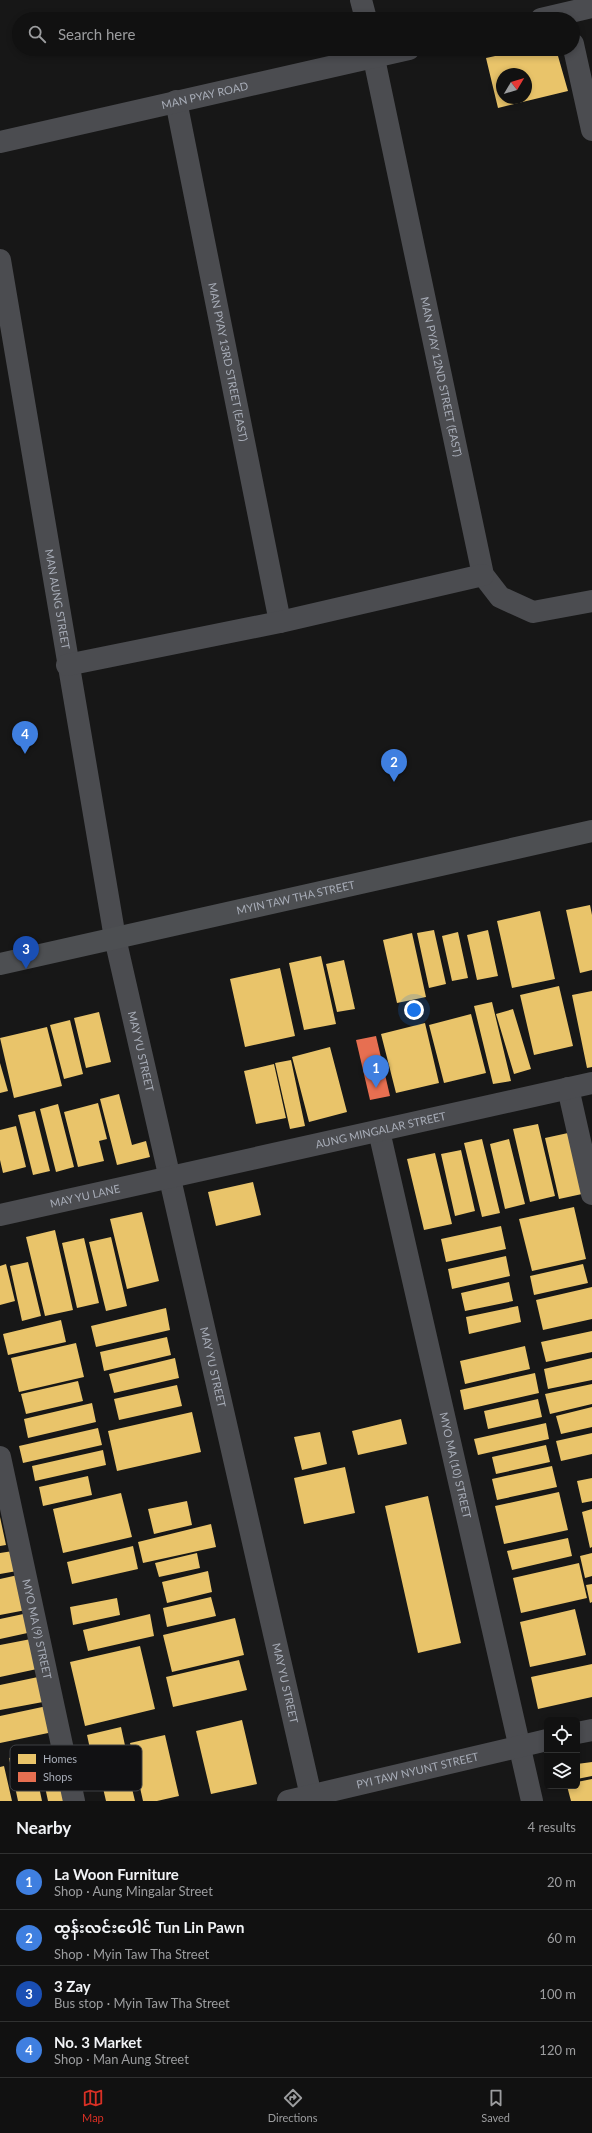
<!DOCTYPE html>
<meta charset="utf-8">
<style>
:root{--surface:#111;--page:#1a1a1a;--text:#f1f3f6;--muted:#9c9d9f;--line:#303131;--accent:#d93025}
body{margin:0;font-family:Lato,"Noto Sans Myanmar",sans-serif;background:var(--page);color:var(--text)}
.controls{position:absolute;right:12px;bottom:12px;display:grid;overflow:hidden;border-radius:6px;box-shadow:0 2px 6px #0003}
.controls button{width:36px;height:36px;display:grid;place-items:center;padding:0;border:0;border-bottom:1px solid var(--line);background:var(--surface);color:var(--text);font:20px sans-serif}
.compass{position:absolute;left:496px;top:68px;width:36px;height:36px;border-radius:50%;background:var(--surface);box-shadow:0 2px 6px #0003;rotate:52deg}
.you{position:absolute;left:414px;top:1010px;width:14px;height:14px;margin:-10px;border:3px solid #fff;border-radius:50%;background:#1a73e8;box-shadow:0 0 0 6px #1a73e833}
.badge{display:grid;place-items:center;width:26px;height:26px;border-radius:50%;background:var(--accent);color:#fff;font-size:13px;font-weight:700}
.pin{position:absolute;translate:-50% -33px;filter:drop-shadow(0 1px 2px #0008)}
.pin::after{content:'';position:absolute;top:21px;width:14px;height:12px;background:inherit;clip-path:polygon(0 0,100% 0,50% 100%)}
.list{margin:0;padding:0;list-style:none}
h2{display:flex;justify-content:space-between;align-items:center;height:52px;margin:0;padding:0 16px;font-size:17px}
h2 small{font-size:13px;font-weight:400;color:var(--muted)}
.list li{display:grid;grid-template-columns:26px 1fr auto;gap:12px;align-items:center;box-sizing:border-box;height:56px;padding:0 16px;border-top:1px solid var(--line)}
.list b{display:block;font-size:15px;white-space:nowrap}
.list p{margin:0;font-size:13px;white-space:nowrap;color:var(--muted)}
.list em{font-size:13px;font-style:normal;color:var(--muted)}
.icon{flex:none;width:22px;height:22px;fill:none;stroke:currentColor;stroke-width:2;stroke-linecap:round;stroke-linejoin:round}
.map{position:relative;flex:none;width:592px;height:1801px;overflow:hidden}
.search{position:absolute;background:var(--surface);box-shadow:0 2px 6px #0003;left:12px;right:12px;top:12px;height:44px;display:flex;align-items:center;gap:10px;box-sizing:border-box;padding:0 14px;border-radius:22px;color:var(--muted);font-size:15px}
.sheet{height:276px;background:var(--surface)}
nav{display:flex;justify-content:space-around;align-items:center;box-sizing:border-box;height:56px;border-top:1px solid var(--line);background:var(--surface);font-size:11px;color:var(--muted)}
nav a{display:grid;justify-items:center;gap:2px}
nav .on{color:var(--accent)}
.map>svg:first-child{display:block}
.homes{fill:#e9c46a;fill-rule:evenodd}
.shops{fill:#e76f51}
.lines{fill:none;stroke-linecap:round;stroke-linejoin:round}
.minor{stroke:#4b4c50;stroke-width:22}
.major{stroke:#4d4f52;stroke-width:22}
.labels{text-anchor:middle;stroke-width:4;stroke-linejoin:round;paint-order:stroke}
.street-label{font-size:11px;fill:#a8adb8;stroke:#111113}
.key{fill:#111113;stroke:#3e4045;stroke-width:1}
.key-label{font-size:11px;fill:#a8adb8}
</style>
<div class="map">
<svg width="592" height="1801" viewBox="0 0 592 1801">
<rect width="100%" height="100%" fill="#171717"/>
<!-- homes -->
<path class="homes" d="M 527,49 L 556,49 L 568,91 L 498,108 L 486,58 ZM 502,74 L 526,74 L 526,98 L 502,98 Z
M 590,905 L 592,915 L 592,970 L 580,973 L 566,910 Z
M 540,911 L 555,979 L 512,988 L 497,921 Z
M 434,930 L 446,984 L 429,988 L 417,933 Z
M 488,930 L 498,976 L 477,980 L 467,935 Z
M 458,932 L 468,978 L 452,981 L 442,936 Z
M 412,933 L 426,997 L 397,1003 L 383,940 Z
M 321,956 L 336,1024 L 304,1030 L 289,963 Z
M 344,960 L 355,1009 L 337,1012 L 326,964 Z
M 280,968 L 295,1036 L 245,1047 L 230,979 Z
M 559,986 L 573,1046 L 534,1055 L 520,995 Z
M 592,991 L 592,1067 L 587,1068 L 572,995 Z
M 492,1002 L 511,1081 L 493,1084 L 474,1006 Z
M 513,1009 L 531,1069 L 514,1074 L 496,1014 Z
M 99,1012 L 111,1062 L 86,1068 L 74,1018 Z
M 471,1014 L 486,1073 L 444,1083 L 429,1025 Z
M 70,1020 L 83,1074 L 64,1079 L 50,1025 Z
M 425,1023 L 439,1083 L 396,1093 L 381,1034 Z
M 47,1027 L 62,1086 L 14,1098 L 0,1038 Z
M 330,1047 L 347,1112 L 309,1122 L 292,1057 Z
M 291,1060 L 305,1126 L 290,1129 L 275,1063 Z
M 0,1063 L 8,1091 L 0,1093 Z
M 274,1064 L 286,1118 L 256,1124 L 244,1071 Z
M 119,1094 L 132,1145 L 146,1141 L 150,1157 L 117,1165 L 100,1099 Z
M 98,1103 L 107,1139 L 99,1141 L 104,1161 L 78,1167 L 64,1112 Z
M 58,1104 L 74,1167 L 56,1172 L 40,1109 Z
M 35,1111 L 50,1171 L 33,1175 L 18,1115 Z
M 538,1124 L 555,1196 L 530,1202 L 513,1129 Z
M 16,1126 L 26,1167 L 3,1173 L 0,1160 L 0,1130 Z
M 568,1133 L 582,1194 L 559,1199 L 545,1138 Z
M 482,1139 L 500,1213 L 482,1217 L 464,1143 Z
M 509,1139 L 525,1204 L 505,1209 L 490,1144 Z
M 461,1150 L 475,1211 L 455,1216 L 441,1154 Z
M 435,1153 L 452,1224 L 424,1230 L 407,1159 Z
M 253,1182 L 261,1215 L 216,1226 L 208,1192 Z
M 574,1207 L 586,1259 L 532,1271 L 519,1219 Z
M 142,1212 L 159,1281 L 127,1289 L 110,1219 Z
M 501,1226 L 506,1249 L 446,1262 L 441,1239 Z
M 55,1230 L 73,1310 L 45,1316 L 26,1237 Z
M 111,1237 L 127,1306 L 106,1311 L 89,1242 Z
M 84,1238 L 99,1303 L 77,1308 L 62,1243 Z
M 506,1256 L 510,1276 L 452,1289 L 448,1269 Z
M 28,1262 L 41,1316 L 22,1321 L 10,1266 Z
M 6,1264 L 15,1301 L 0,1305 L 0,1266 Z
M 583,1264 L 588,1283 L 534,1295 L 530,1276 Z
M 509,1282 L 513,1301 L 465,1311 L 461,1293 Z
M 592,1287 L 592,1319 L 543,1330 L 536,1300 Z
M 518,1306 L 521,1322 L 469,1334 L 466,1317 Z
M 166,1308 L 170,1330 L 96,1347 L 91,1326 Z
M 61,1320 L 66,1342 L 8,1355 L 3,1334 Z
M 592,1331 L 592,1352 L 546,1362 L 541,1342 Z
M 167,1337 L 171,1355 L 104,1371 L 100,1352 Z
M 76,1343 L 84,1377 L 19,1392 L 11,1358 Z
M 525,1346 L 530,1369 L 465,1384 L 460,1361 Z
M 175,1358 L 179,1378 L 114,1393 L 109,1374 Z
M 592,1358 L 592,1380 L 548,1389 L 544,1369 Z
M 535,1373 L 539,1393 L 464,1410 L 460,1390 Z
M 78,1381 L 83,1401 L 26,1414 L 21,1394 Z
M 592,1384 L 592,1404 L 550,1414 L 545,1394 Z
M 177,1385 L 182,1406 L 119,1420 L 114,1399 Z
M 538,1399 L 542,1417 L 488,1429 L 484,1411 Z
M 92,1403 L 96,1422 L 28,1438 L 24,1419 Z
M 592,1407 L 592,1427 L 561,1434 L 556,1416 Z
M 192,1412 L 201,1452 L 117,1471 L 108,1431 Z
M 401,1419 L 407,1444 L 358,1455 L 352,1431 Z
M 546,1423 L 549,1439 L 478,1455 L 474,1439 Z
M 98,1428 L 102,1445 L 23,1463 L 19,1446 Z
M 320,1432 L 327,1464 L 302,1470 L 294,1437 Z
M 592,1433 L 592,1454 L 561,1461 L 556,1441 Z
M 546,1445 L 550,1462 L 496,1474 L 492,1457 Z
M 103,1450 L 106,1465 L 35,1481 L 32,1466 Z
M 552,1466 L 557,1487 L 497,1500 L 492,1479 Z
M 345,1467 L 355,1513 L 304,1524 L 294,1478 Z
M 88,1476 L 92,1495 L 43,1506 L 39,1487 Z
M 592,1478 L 592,1501 L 582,1503 L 577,1481 Z
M 559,1492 L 568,1530 L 504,1544 L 495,1506 Z
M 121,1493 L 132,1537 L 63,1553 L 53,1509 Z
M 428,1496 L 461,1643 L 418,1653 L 385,1506 Z
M 187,1501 L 192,1525 L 154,1534 L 148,1509 Z
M 592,1509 L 592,1547 L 590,1548 L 582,1512 Z
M 0,1517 L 6,1545 L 0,1546 Z
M 211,1524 L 216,1547 L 143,1563 L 138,1542 Z
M 568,1538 L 572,1556 L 512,1570 L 507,1551 Z
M 133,1546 L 138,1569 L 72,1584 L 67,1562 Z
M 13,1551 L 17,1571 L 0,1574 L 0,1553 Z
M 197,1553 L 200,1568 L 159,1577 L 155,1563 Z
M 592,1553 L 592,1576 L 585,1578 L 580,1556 Z
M 579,1563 L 587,1598 L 521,1613 L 513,1578 Z
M 208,1571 L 212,1592 L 167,1603 L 162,1582 Z
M 18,1575 L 26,1610 L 0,1615 L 0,1579 Z
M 592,1584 L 592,1602 L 590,1603 L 586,1585 Z
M 211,1597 L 216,1616 L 167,1627 L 163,1608 Z
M 117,1598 L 120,1615 L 73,1625 L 70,1607 Z
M 575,1609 L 586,1655 L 530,1667 L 520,1622 Z
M 28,1613 L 32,1632 L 0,1639 L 0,1619 Z
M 150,1614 L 154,1636 L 88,1651 L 83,1630 Z
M 235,1618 L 244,1655 L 172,1672 L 163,1635 Z
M 31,1639 L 37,1669 L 0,1677 L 0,1645 Z
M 140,1646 L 155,1709 L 85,1726 L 70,1662 Z
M 239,1660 L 247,1690 L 173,1707 L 166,1677 Z
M 592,1664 L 592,1697 L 538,1709 L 531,1677 Z
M 38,1677 L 43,1702 L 0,1710 L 0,1685 Z
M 47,1706 L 53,1732 L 0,1743 L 0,1716 Z
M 242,1720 L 257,1784 L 211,1794 L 196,1731 Z
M 121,1727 L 126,1750 L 92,1758 L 87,1735 Z
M 165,1735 L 179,1796 L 157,1801 L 143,1801 L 130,1743 Z
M 58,1750 L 69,1801 L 48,1801 L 38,1754 Z
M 32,1753 L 42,1801 L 18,1801 L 9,1758 Z
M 124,1755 L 135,1801 L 106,1801 L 97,1762 Z
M 592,1762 L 592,1776 L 577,1779 L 577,1764 Z
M 4,1766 L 12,1801 L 0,1801 L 0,1767 Z
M 592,1779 L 592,1801 L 571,1801 L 567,1786 L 577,1786 L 577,1782 Z"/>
<!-- shops -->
<path class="shops" d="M 376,1036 L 390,1096 L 370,1100 L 356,1040 Z"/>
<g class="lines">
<!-- minor -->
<g class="minor">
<path d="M 361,0 L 366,19"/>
<path d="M 541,19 L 592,7"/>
<path d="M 573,44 L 592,130"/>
<path id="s1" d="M 372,49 L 483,575 L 500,597 L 533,612 L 592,601"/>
<path id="s2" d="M 176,101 L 280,622"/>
<path id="s3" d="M 0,142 L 409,49"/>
<path id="s4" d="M 0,260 L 115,938 L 311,1796"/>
<path d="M 67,665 L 280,622 L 483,575"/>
<path d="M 568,1088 L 592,1194"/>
<path id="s5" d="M 379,1131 L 532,1801"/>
<path id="s6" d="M 0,1215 L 592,1083"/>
<path id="s7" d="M 0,1457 L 74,1801"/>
<path d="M 577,1733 L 592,1730"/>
<path id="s8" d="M 288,1801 L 547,1740"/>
</g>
<!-- major -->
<path class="major" id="s9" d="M 0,964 L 592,831"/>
</g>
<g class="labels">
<!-- street labels -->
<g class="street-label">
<text dy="4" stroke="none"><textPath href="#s3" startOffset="210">MAN PYAY ROAD</textPath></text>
<text dy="4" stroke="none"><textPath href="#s2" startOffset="266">MAN PYAY 13RD STREET (EAST)</textPath></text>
<text dy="4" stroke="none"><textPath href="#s1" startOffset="335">MAN PYAY 12ND STREET (EAST)</textPath></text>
<text dy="4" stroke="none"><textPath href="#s4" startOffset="344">MAN AUNG STREET</textPath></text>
<text dy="4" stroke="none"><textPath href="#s9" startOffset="303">MYIN TAW THA STREET</textPath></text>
<text dy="4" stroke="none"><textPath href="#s4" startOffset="804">MAY YU STREET</textPath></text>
<text dy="4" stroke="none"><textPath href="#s6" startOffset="390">AUNG MINGALAR STREET</textPath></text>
<text dy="4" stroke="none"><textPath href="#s6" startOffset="87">MAY YU LANE</textPath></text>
<text dy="4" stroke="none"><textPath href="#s4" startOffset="1128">MAY YU STREET</textPath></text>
<text dy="4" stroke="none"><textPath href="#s5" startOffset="343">MYO MA (10) STREET</textPath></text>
<text dy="4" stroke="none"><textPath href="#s7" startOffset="176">MYO MA (9) STREET</textPath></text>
<text dy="4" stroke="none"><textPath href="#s4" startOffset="1452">MAY YU STREET</textPath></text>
<text dy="4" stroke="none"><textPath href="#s8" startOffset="133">PYI TAW NYUNT STREET</textPath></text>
</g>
</g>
<!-- legend -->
<rect x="10" y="1745" width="132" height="46" rx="6" class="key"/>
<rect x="18" y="1754" width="18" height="10" fill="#e9c46a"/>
<rect x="18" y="1772" width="18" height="10" fill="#e76f51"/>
<g class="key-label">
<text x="43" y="1763">Homes</text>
<text x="43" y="1781">Shops</text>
</g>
</svg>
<div class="controls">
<button><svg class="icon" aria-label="locate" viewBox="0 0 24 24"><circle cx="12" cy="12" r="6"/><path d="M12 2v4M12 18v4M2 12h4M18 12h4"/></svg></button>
<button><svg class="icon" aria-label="layers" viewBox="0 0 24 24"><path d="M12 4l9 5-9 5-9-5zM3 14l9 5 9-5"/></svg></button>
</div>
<svg class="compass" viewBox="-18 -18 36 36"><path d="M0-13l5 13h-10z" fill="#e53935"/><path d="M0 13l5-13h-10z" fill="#9c9d9f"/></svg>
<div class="you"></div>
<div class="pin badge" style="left:376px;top:1088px;background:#3f7fe0">1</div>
<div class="pin badge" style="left:394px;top:782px;background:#3f7fe0">2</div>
<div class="pin badge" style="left:26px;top:969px;background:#1a4fb4">3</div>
<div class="pin badge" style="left:25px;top:754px;background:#3f7fe0">4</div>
<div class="search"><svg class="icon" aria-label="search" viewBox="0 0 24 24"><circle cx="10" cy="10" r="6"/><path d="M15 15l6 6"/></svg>Search here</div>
</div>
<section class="sheet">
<h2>Nearby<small>4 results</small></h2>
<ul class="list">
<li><span class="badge" style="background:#3f7fe0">1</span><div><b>La Woon Furniture</b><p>Shop · Aung Mingalar Street</p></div><em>20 m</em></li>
<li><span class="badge" style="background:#3f7fe0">2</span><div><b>ထွန်းလင်းပေါင် Tun Lin Pawn</b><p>Shop · Myin Taw Tha Street</p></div><em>60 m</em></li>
<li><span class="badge" style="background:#1a4fb4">3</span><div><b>3 Zay</b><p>Bus stop · Myin Taw Tha Street</p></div><em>100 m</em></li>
<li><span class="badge" style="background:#3f7fe0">4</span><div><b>No. 3 Market</b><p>Shop · Man Aung Street</p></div><em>120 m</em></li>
</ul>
</section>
<nav>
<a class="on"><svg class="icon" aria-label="map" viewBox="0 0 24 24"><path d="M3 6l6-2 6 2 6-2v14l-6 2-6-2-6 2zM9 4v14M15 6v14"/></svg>Map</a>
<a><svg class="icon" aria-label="directions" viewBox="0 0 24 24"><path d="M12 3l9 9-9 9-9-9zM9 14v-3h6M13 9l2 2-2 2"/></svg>Directions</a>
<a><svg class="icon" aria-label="saved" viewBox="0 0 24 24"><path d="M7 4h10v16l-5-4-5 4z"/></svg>Saved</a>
</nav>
